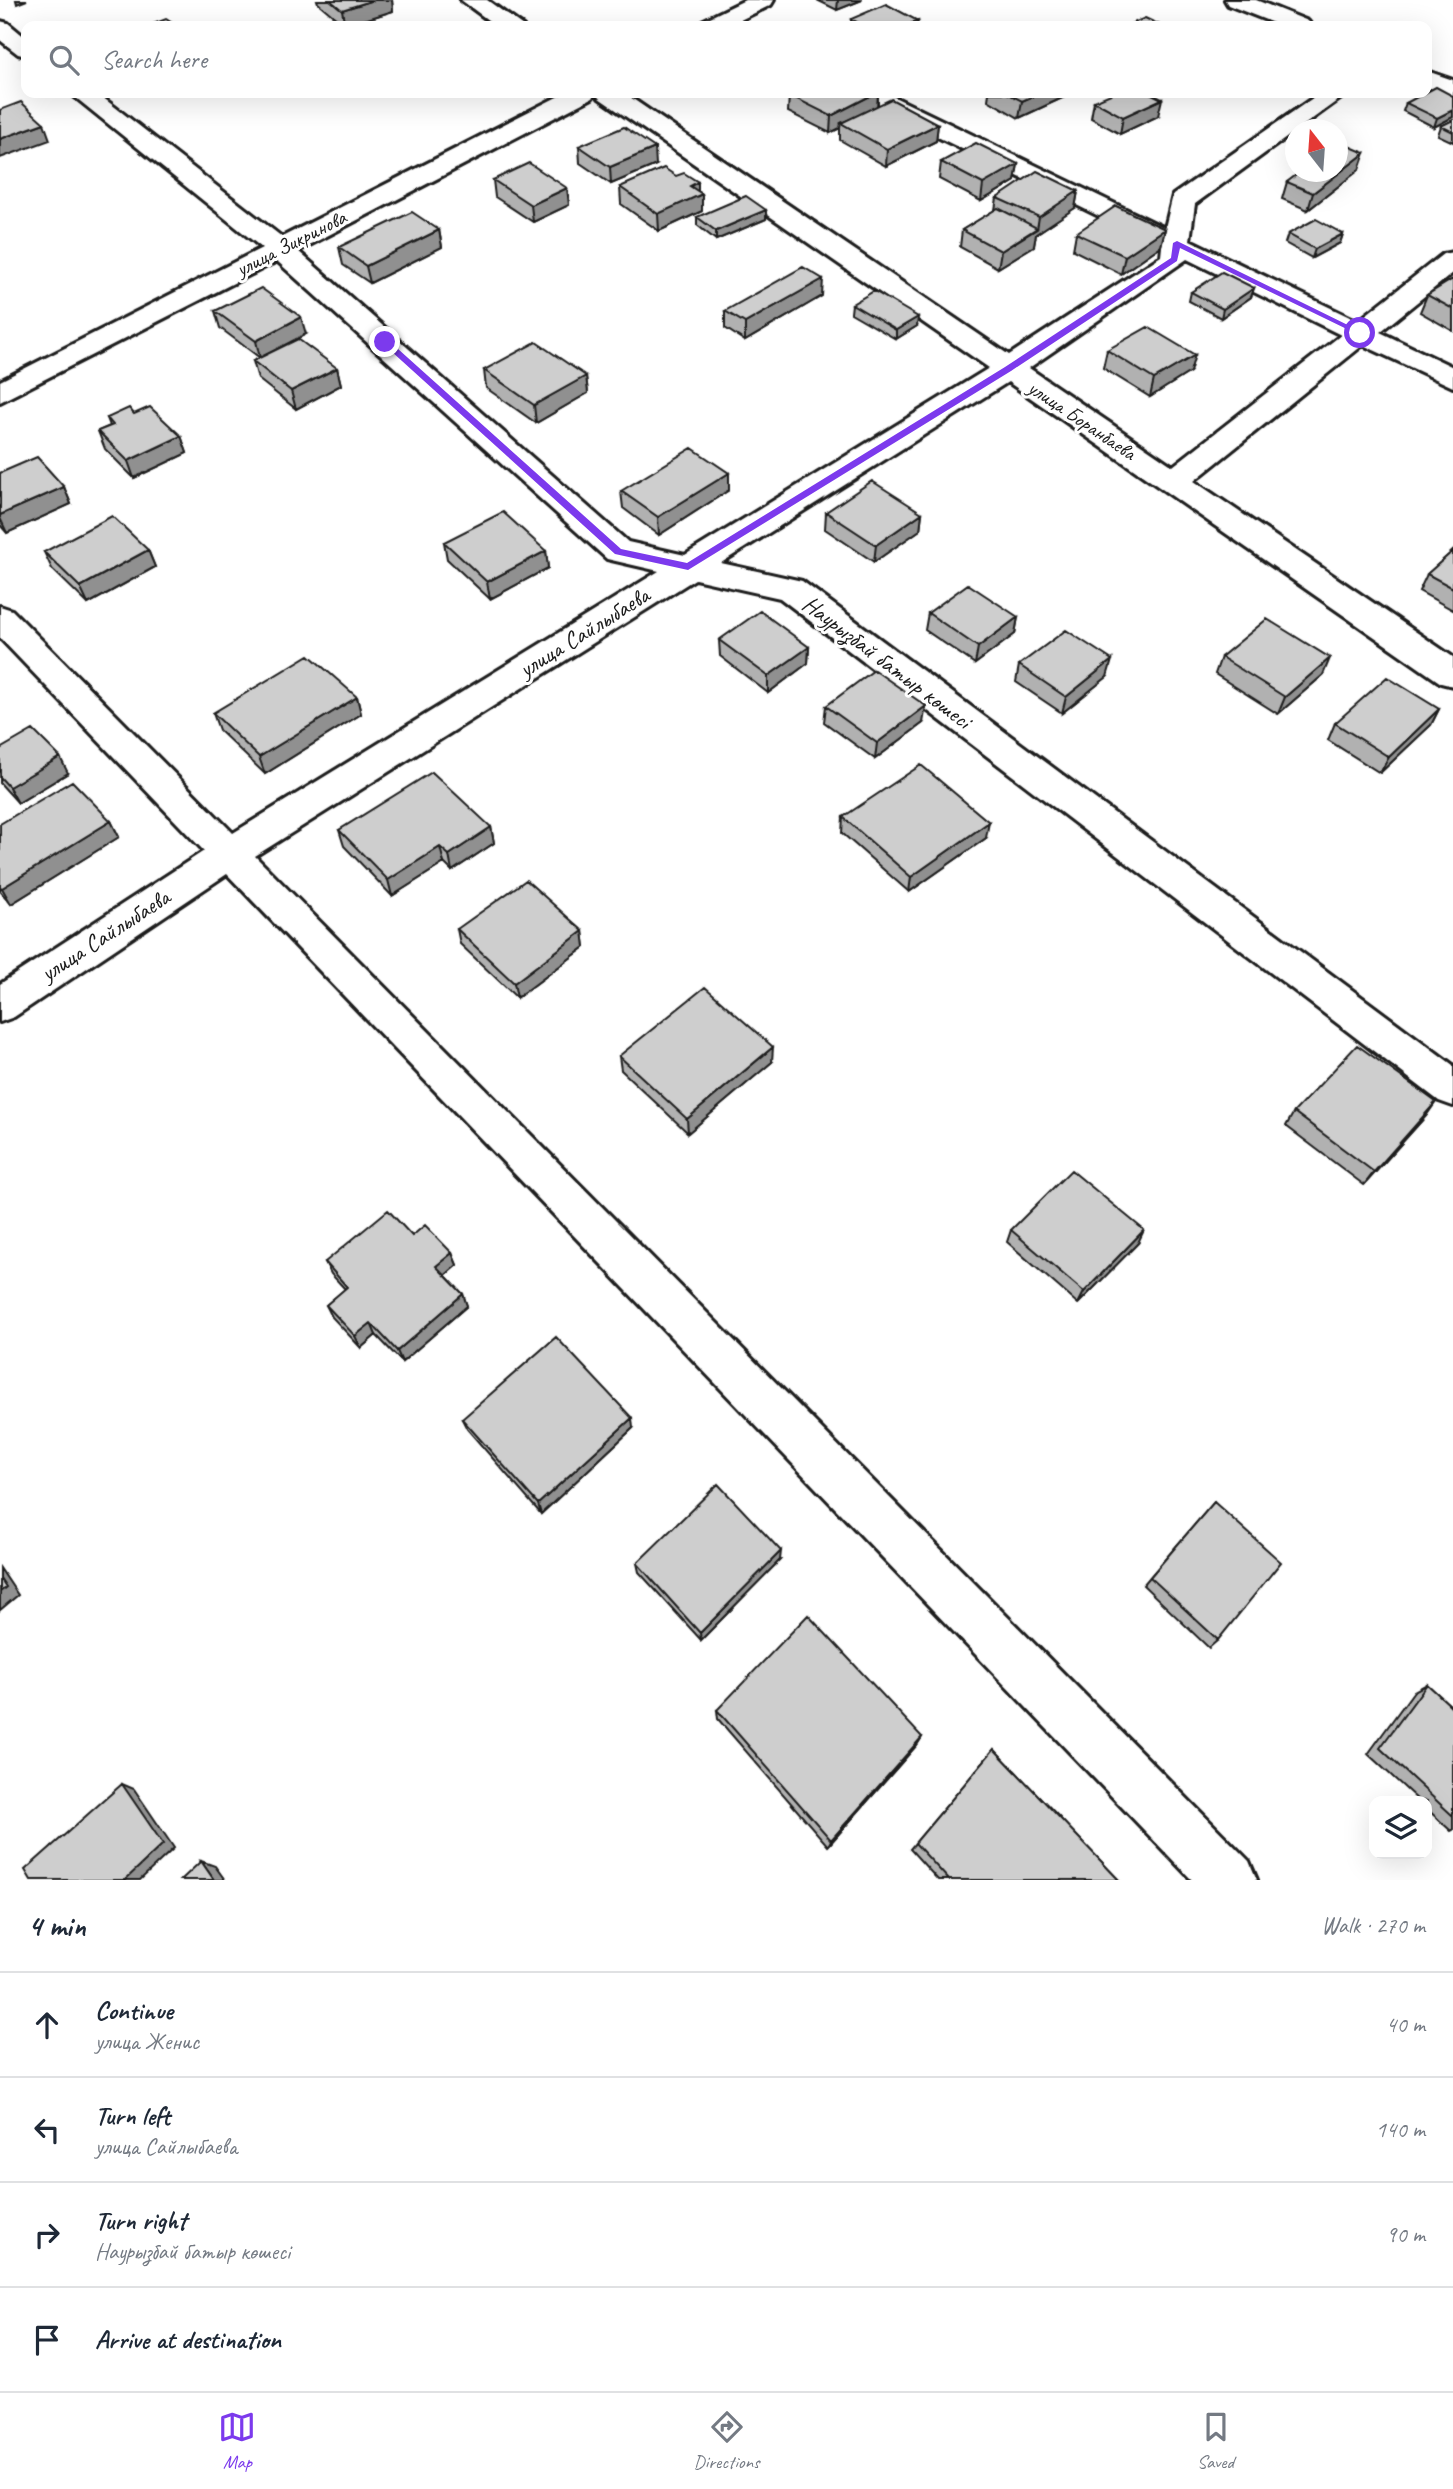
<!DOCTYPE html>
<meta charset="utf-8">
<style>
:root{--surface:#fff;--page:#f2f2f3;--text:#1f2937;--muted:#747a83;--line:#e0e1e3;--accent:#7c3aed}
body{margin:0;font-family:Caveat,sans-serif;background:var(--page);color:var(--text)}
.controls{position:absolute;right:21px;bottom:21px;display:grid;overflow:hidden;border-radius:14px;box-shadow:0 7px 28px #0002}
.controls button{width:63px;height:63px;display:grid;place-items:center;padding:0;border:0;border-bottom:2px solid var(--line);background:var(--surface);color:var(--text);font:35px sans-serif}
.compass{position:absolute;left:1285px;top:119px;width:63px;height:63px;border-radius:50%;background:var(--surface);box-shadow:0 7px 28px #0002;rotate:343deg}
.stop{position:absolute;width:21px;height:21px;margin:-16px;border:5px solid #7c3aed;border-radius:50%;background:#fff}
.stop.end{background:#7c3aed;border-color:#fff;box-shadow:0 2px 7px #0008}
.list{margin:0;padding:0;list-style:none}
h2{display:flex;justify-content:space-between;align-items:center;height:91px;margin:0;padding:0 28px;font-size:30px}
h2 small{font-size:23px;font-weight:400;color:var(--muted)}
.list li{display:grid;grid-template-columns:46px 1fr auto;gap:21px;align-items:center;box-sizing:border-box;height:105px;padding:0 28px;border-top:2px solid var(--line)}
.list b{display:block;font-size:26px;white-space:nowrap}
.list p{margin:0;font-size:23px;white-space:nowrap;color:var(--muted)}
.list em{font-size:23px;font-style:normal;color:var(--muted)}
.icon{flex:none;width:38px;height:38px;fill:none;stroke:currentColor;stroke-width:2;stroke-linecap:round;stroke-linejoin:round}
.map{position:relative;flex:none;width:1453px;height:1880px;overflow:hidden}
.search{position:absolute;background:var(--surface);box-shadow:0 7px 28px #0002;left:21px;right:21px;top:21px;height:77px;display:flex;align-items:center;gap:18px;box-sizing:border-box;padding:0 24px;border-radius:14px;color:var(--muted);font-size:26px}
.sheet{height:511px;background:var(--surface)}
nav{display:flex;justify-content:space-around;align-items:center;box-sizing:border-box;height:98px;border-top:2px solid var(--line);background:var(--surface);font-size:19px;color:var(--muted)}
nav a{display:grid;justify-items:center;gap:4px}
nav .on{color:var(--accent)}
.map>svg:first-child{display:block}
.lines{fill:none;stroke-linecap:round;stroke-linejoin:round}
.minor-casing{stroke:#1c1c1c;stroke-width:6}
.minor{fill:#fff;fill-rule:evenodd}
.wall{fill:#b1b1b1;stroke:#1c1c1c;stroke-width:2}
.shaded-wall{fill:#909090;stroke:#1c1c1c;stroke-width:2}
.building{fill:#cecece;stroke:#1c1c1c;stroke-width:2}
.route{fill:#7c3aed}
.labels{text-anchor:middle;stroke-width:6;stroke-linejoin:round;paint-order:stroke}
.far-street-label{font-size:21px;fill:#1c1c1c;stroke:#fff}
.street-label{font-size:24px;fill:#1c1c1c;stroke:#fff}
</style>
<div class="map">
<svg width="1453" height="1880" viewBox="0 0 1453 1880">
<rect width="100%" height="100%" fill="#fff"/>
<filter id="ink" filterUnits="userSpaceOnUse"><feTurbulence type="fractalNoise" baseFrequency=".0143" numOctaves="2"/><feDisplacementMap in="SourceGraphic" scale="14" xChannelSelector="R" yChannelSelector="G"/><feConvolveMatrix kernelMatrix="1 2 1 2 8 2 1 2 1" color-interpolation-filters="sRGB"/></filter>
<g filter="url(#ink)">
<g class="lines">
<defs>
<path id="minor" d="M 461,0 L 487,0 L 523,26 L 496,26 Z
M 745,0 L 774,0 L 771,5 L 728,26 L 698,26 L 702,21 Z
M 1225,0 L 1256,0 L 1308,21 L 1312,26 L 1281,26 L 1228,5 Z
M 0,21 L 8,23 L 26,38 L 26,56 L 18,54 L 0,40 Z
M 1427,71 L 1453,80 L 1453,96 L 1427,87 Z
M 70,93 L 97,93 L 282,237 L 565,93 L 595,93 L 592,98 L 298,251 L 628,542 L 685,555 L 989,368 L 599,98 L 596,93 L 624,93 L 1009,355 L 1161,256 L 1162,247 L 858,98 L 855,93 L 886,93 L 1165,228 L 1173,195 L 1320,93 L 1348,93 L 1195,204 L 1190,240 L 1358,321 L 1443,254 L 1453,252 L 1453,273 L 1380,332 L 1453,367 L 1453,387 L 1363,345 L 1194,481 L 1453,657 L 1453,686 L 1441,683 L 1008,382 L 721,563 L 802,581 L 1453,1065 L 1453,1106 L 1439,1101 L 780,598 L 695,579 L 255,856 L 1249,1861 L 1257,1880 L 1192,1880 L 227,874 L 14,1017 L 0,1022 L 0,984 L 204,851 L 0,638 L 0,606 L 12,610 L 233,833 L 659,571 L 607,559 L 277,261 L 0,402 L 0,381 L 262,248 ZM 1187,259 L 1341,335 L 1173,466 L 1029,368 Z"/>
</defs>
<!-- minor casing -->
<use href="#minor" class="minor-casing"/>
<!-- minor -->
<use href="#minor" class="minor"/>
</g>
<!-- wall -->
<path class="wall" d="M 317,0 L 392,0 L 393,11 L 345,26 L 318,3 Z
M 817,0 L 862,0 L 837,10 Z
M 851,19 L 917,26 L 851,26 Z
M 792,93 L 878,93 L 878,105 L 938,124 L 936,141 L 886,166 L 840,140 L 840,128 L 830,133 L 788,112 L 789,95 Z
M 989,93 L 1073,93 L 1019,118 L 988,100 Z
M 1453,96 L 1453,117 L 1434,127 L 1403,111 L 1406,103 Z
M 1094,101 L 1158,116 L 1120,134 L 1091,118 Z
M 1453,120 L 1453,142 L 1438,135 L 1441,126 Z
M 579,146 L 656,165 L 611,184 L 580,163 Z
M 941,162 L 1018,164 L 1015,181 L 981,201 L 939,179 Z
M 1359,170 L 1308,210 L 1282,199 L 1287,182 Z
M 676,176 L 698,182 L 698,191 L 702,194 L 702,211 L 659,231 L 621,204 L 620,187 Z
M 493,180 L 567,188 L 569,205 L 533,222 L 495,197 Z
M 1078,191 L 1075,208 L 1036,234 L 1034,246 L 998,268 L 960,247 L 962,230 L 995,210 L 997,198 Z
M 697,217 L 766,219 L 716,240 L 697,225 Z
M 1165,229 L 1161,246 L 1121,274 L 1073,250 L 1076,233 Z
M 439,230 L 442,247 L 370,283 L 343,265 L 339,247 Z
M 1288,234 L 1343,234 L 1340,243 L 1312,258 L 1285,243 Z
M 1453,279 L 1453,331 L 1420,312 L 1427,295 Z
M 1254,288 L 1251,297 L 1221,318 L 1189,301 L 1191,292 Z
M 822,296 L 745,341 L 725,328 L 725,311 Z
M 852,304 L 917,326 L 896,339 L 851,313 Z
M 215,311 L 306,334 L 270,353 L 337,368 L 341,385 L 296,409 L 258,379 L 253,361 L 260,358 L 220,328 Z
M 1107,350 L 1190,372 L 1150,397 L 1103,368 Z
M 484,370 L 586,376 L 588,393 L 536,423 L 486,388 Z
M 134,414 L 181,436 L 187,453 L 134,478 L 105,449 L 98,431 L 110,426 L 107,418 Z
M 0,473 L 64,487 L 71,504 L 7,533 L 0,525 Z
M 729,473 L 729,490 L 659,535 L 623,508 L 621,491 Z
M 826,512 L 922,513 L 920,530 L 874,562 L 825,529 Z
M 444,542 L 546,551 L 548,568 L 490,599 L 447,559 Z
M 148,550 L 155,567 L 88,604 L 52,569 L 44,552 Z
M 1453,551 L 1453,610 L 1419,591 L 1427,574 Z
M 928,613 L 1018,617 L 1015,634 L 975,664 L 925,630 Z
M 719,640 L 809,647 L 808,663 L 768,693 L 720,656 Z
M 1221,657 L 1323,675 L 1278,714 L 1215,674 Z
M 1019,665 L 1107,677 L 1062,713 L 1016,682 Z
M 357,697 L 361,714 L 265,774 L 219,730 L 213,713 Z
M 826,706 L 923,723 L 875,759 L 824,722 Z
M 1439,709 L 1431,725 L 1380,773 L 1328,740 L 1335,723 Z
M 0,749 L 68,773 L 18,803 L 0,783 Z
M 843,817 L 986,838 L 909,892 L 842,833 Z
M 111,821 L 119,837 L 11,904 L 0,891 L 0,824 Z
M 491,827 L 494,843 L 452,871 L 444,863 L 392,896 L 344,846 L 339,830 Z
M 457,929 L 583,931 L 585,947 L 517,998 L 460,944 Z
M 619,1056 L 772,1062 L 688,1133 L 621,1070 Z
M 1294,1112 L 1426,1116 L 1364,1185 L 1286,1126 Z
M 1011,1230 L 1138,1243 L 1078,1304 L 1007,1242 Z
M 412,1236 L 452,1253 L 457,1265 L 445,1275 L 463,1294 L 467,1306 L 402,1362 L 376,1335 L 361,1348 L 332,1317 L 326,1305 L 345,1289 L 331,1274 L 325,1262 Z
M 462,1419 L 633,1428 L 541,1514 L 467,1429 Z
M 1214,1502 L 1218,1640 L 1209,1648 L 1143,1585 Z
M 780,1560 L 701,1640 L 639,1572 L 637,1563 Z
M 1427,1684 L 1453,1708 L 1453,1830 L 1451,1831 L 1427,1809 L 1427,1801 L 1419,1801 L 1368,1754 L 1414,1691 Z
M 717,1710 L 922,1737 L 917,1745 L 828,1846 L 718,1719 Z
M 994,1749 L 1119,1880 L 938,1880 L 910,1849 Z"/>
<!-- shaded-wall -->
<path class="shaded-wall" d="M 16,0 L 27,0 L 17,4 Z
M 374,0 L 392,0 L 393,11 L 345,26 L 342,10 Z
M 838,0 L 862,0 L 837,10 Z
M 918,21 L 917,26 L 905,26 Z
M 876,93 L 878,93 L 877,108 L 841,123 L 840,128 L 830,133 L 831,116 Z
M 1040,93 L 1073,93 L 1019,118 L 1022,101 Z
M 1162,99 L 1158,116 L 1120,134 L 1123,117 Z
M 1453,110 L 1453,117 L 1434,127 L 1437,118 Z
M 44,123 L 50,140 L 0,158 L 0,139 Z
M 938,124 L 936,141 L 886,166 L 887,149 Z
M 655,148 L 656,165 L 611,184 L 610,167 Z
M 1365,153 L 1359,170 L 1308,210 L 1313,193 Z
M 1018,164 L 1015,181 L 981,201 L 983,184 Z
M 698,182 L 698,196 L 702,194 L 702,211 L 659,231 L 658,214 L 690,186 Z
M 567,188 L 569,205 L 533,222 L 531,205 Z
M 1078,191 L 1075,208 L 1036,234 L 1034,246 L 998,268 L 1001,251 L 1037,229 L 1039,217 Z
M 766,210 L 766,219 L 716,240 L 716,231 Z
M 1165,229 L 1161,246 L 1121,274 L 1125,256 Z
M 439,230 L 442,247 L 370,283 L 366,266 Z
M 1343,234 L 1340,243 L 1312,258 L 1315,249 Z
M 823,279 L 822,296 L 745,341 L 745,323 Z
M 1254,288 L 1251,297 L 1221,318 L 1223,309 Z
M 301,317 L 306,334 L 260,358 L 256,341 Z
M 918,317 L 917,326 L 896,339 L 896,330 Z
M 1195,355 L 1190,372 L 1150,397 L 1154,379 Z
M 337,368 L 341,385 L 296,409 L 291,391 Z
M 586,376 L 588,393 L 536,423 L 534,405 Z
M 181,436 L 187,453 L 134,478 L 128,461 Z
M 729,473 L 729,490 L 659,535 L 658,517 Z
M 64,487 L 71,504 L 7,533 L 0,518 L 0,515 Z
M 922,513 L 920,530 L 874,562 L 876,545 Z
M 148,550 L 155,567 L 88,604 L 80,587 Z
M 546,551 L 548,568 L 490,599 L 487,582 Z
M 1018,617 L 1015,634 L 975,664 L 978,647 Z
M 809,647 L 808,663 L 768,693 L 768,676 Z
M 1330,658 L 1323,675 L 1278,714 L 1285,697 Z
M 1112,660 L 1107,677 L 1062,713 L 1066,697 Z
M 357,697 L 361,714 L 265,774 L 259,757 Z
M 926,706 L 923,723 L 875,759 L 877,743 Z
M 1439,709 L 1431,725 L 1380,773 L 1389,757 Z
M 60,757 L 68,773 L 18,803 L 9,787 Z
M 111,821 L 119,837 L 11,904 L 2,888 Z
M 989,822 L 986,838 L 909,892 L 911,877 Z
M 491,827 L 494,843 L 452,871 L 449,855 Z
M 440,847 L 444,863 L 392,896 L 388,880 Z
M 583,931 L 585,947 L 517,998 L 514,983 Z
M 773,1047 L 772,1062 L 688,1133 L 687,1119 Z
M 1436,1102 L 1426,1116 L 1364,1185 L 1374,1172 Z
M 1144,1230 L 1138,1243 L 1078,1304 L 1084,1292 Z
M 452,1253 L 457,1265 L 441,1279 L 436,1266 Z
M 463,1294 L 467,1306 L 402,1362 L 397,1351 Z
M 371,1323 L 376,1335 L 361,1348 L 355,1336 Z
M 632,1418 L 633,1428 L 541,1514 L 538,1504 Z
M 781,1551 L 780,1560 L 701,1640 L 700,1633 Z
M 0,1568 L 18,1595 L 0,1610 Z
M 922,1737 L 917,1745 L 828,1846 L 831,1840 Z
M 122,1784 L 134,1789 L 174,1848 L 140,1880 L 125,1880 Z
M 201,1861 L 215,1866 L 225,1880 L 214,1880 Z"/>
<!-- building -->
<path class="building" d="M 330,0 L 374,0 L 342,10 Z
M 886,4 L 918,21 L 905,26 L 864,26 L 851,19 Z
M 1145,18 L 1162,26 L 1126,26 Z
M 166,19 L 177,26 L 148,26 Z
M 412,22 L 419,26 L 403,26 Z
M 1436,87 L 1453,96 L 1453,110 L 1437,118 L 1406,103 Z
M 792,93 L 876,93 L 831,116 L 789,95 Z
M 1007,93 L 1040,93 L 1022,101 Z
M 1113,93 L 1150,93 L 1162,99 L 1123,117 L 1094,101 Z
M 891,99 L 938,124 L 887,149 L 841,123 Z
M 21,102 L 44,123 L 0,139 L 0,110 Z
M 1453,120 L 1453,132 L 1441,126 Z
M 624,127 L 655,148 L 610,167 L 579,146 Z
M 1339,142 L 1365,153 L 1313,193 L 1287,182 L 1300,172 L 1338,172 L 1338,144 Z
M 976,143 L 1018,164 L 983,184 L 941,162 Z
M 529,163 L 567,188 L 531,205 L 493,180 Z
M 664,168 L 676,176 L 684,173 L 698,182 L 690,186 L 702,194 L 658,214 L 620,187 Z
M 1037,171 L 1078,191 L 1039,217 L 997,198 Z
M 746,196 L 766,210 L 716,231 L 697,217 Z
M 1116,206 L 1165,229 L 1125,256 L 1076,233 Z
M 998,208 L 1037,228 L 1001,251 L 962,230 Z
M 412,212 L 439,230 L 366,266 L 339,247 Z
M 1316,219 L 1343,234 L 1315,249 L 1288,234 Z
M 803,267 L 823,279 L 745,323 L 725,311 Z
M 1222,272 L 1254,288 L 1223,309 L 1191,292 Z
M 1453,279 L 1453,309 L 1427,295 Z
M 261,288 L 301,317 L 256,341 L 215,311 Z
M 874,291 L 918,317 L 896,330 L 852,304 Z
M 1148,327 L 1195,355 L 1154,379 L 1107,350 Z
M 298,339 L 337,368 L 291,391 L 253,361 Z
M 536,342 L 586,376 L 534,405 L 484,370 Z
M 150,407 L 181,436 L 128,461 L 98,431 L 113,425 L 107,418 L 129,408 L 134,414 Z
M 692,448 L 729,473 L 658,517 L 621,491 Z
M 37,457 L 64,487 L 0,515 L 0,473 Z
M 872,481 L 922,513 L 876,545 L 826,512 Z
M 503,512 L 546,551 L 487,582 L 444,542 Z
M 112,516 L 148,550 L 80,587 L 44,552 Z
M 1453,551 L 1453,588 L 1427,574 Z
M 968,584 L 1018,617 L 978,647 L 928,613 Z
M 760,611 L 809,647 L 768,676 L 719,640 Z
M 1267,619 L 1330,658 L 1285,697 L 1221,657 Z
M 1066,630 L 1112,660 L 1066,697 L 1019,665 Z
M 309,655 L 357,697 L 259,757 L 213,713 Z
M 874,670 L 926,706 L 877,743 L 826,706 Z
M 1387,677 L 1439,709 L 1389,757 L 1335,723 Z
M 33,730 L 60,757 L 9,787 L 0,777 L 0,749 Z
M 921,765 L 989,822 L 911,877 L 843,817 Z
M 432,772 L 491,827 L 449,855 L 440,847 L 388,880 L 339,830 Z
M 72,781 L 111,821 L 2,888 L 0,887 L 0,824 Z
M 526,880 L 583,931 L 514,983 L 457,929 Z
M 705,987 L 773,1047 L 687,1119 L 619,1056 Z
M 1357,1045 L 1436,1102 L 1374,1172 L 1294,1112 Z
M 1071,1170 L 1144,1230 L 1084,1292 L 1011,1230 Z
M 388,1210 L 412,1236 L 425,1225 L 452,1253 L 436,1266 L 463,1294 L 397,1351 L 371,1323 L 355,1336 L 326,1305 L 347,1287 L 325,1262 Z
M 556,1337 L 632,1418 L 538,1504 L 462,1419 Z
M 718,1484 L 781,1551 L 700,1633 L 637,1563 Z
M 1214,1502 L 1281,1562 L 1218,1640 L 1150,1577 Z
M 0,1578 L 6,1587 L 0,1592 Z
M 808,1615 L 922,1737 L 831,1840 L 717,1710 Z
M 1427,1684 L 1453,1708 L 1453,1816 L 1380,1748 Z
M 994,1749 L 1119,1880 L 949,1880 L 915,1843 Z
M 122,1784 L 163,1844 L 125,1880 L 31,1880 L 25,1870 Z
M 201,1861 L 214,1880 L 181,1880 Z"/>
</g>
<!-- route -->
<path class="route" d="M 1177,241 L 1364,333 L 1357,334 L 1180,248 L 1177,261 L 1011,371 L 688,570 L 615,554 L 381,342 L 388,340 L 621,549 L 687,563 L 1005,367 L 1171,258 L 1173,243 Z"/>
<g class="labels">
<!-- far-street labels -->
<g class="far-street-label">
<text transform="translate(291 243) rotate(-27)" y="7">улица Зикринова</text>
<text transform="translate(1082 420) rotate(34)" y="7">улица Боранбаева</text>
</g>
<!-- street labels -->
<g class="street-label">
<text transform="translate(584 632) rotate(-32)" y="8">улица Сайлыбаева</text>
<text transform="translate(887 662) rotate(37)" y="8">Наурызбай батыр көшесі</text>
<text transform="translate(105 935) rotate(-33)" y="8">улица Сайлыбаева</text>
</g>
</g>
</svg>
<div class="controls">
<button><svg class="icon" aria-label="layers" viewBox="0 0 24 24"><path d="M12 4l9 5-9 5-9-5zM3 14l9 5 9-5"/></svg></button>
</div>
<svg class="compass" viewBox="-18 -18 36 36"><path d="M0-13l5 13h-10z" fill="#e53935"/><path d="M0 13l5-13h-10z" fill="#747a83"/></svg>
<div class="stop" style="left:1360px;top:333px"></div>
<div class="stop end" style="left:385px;top:342px"></div>
<div class="search"><svg class="icon" aria-label="search" viewBox="0 0 24 24"><circle cx="10" cy="10" r="6"/><path d="M15 15l6 6"/></svg>Search here</div>
</div>
<section class="sheet">
<h2>4 min<small>Walk · 270 m</small></h2>
<ul class="list">
<li><svg class="icon" aria-label="ahead" viewBox="0 0 24 24"><path d="M12 20V5M6 11l6-6 6 6"/></svg><div><b>Continue</b><p>улица Женис</p></div><em>40 m</em></li>
<li><svg class="icon" aria-label="left" viewBox="0 0 24 24"><path d="M17 20v-9H6M10 6l-5 5 5 5"/></svg><div><b>Turn left</b><p>улица Сайлыбаева</p></div><em>140 m</em></li>
<li><svg class="icon" aria-label="right" viewBox="0 0 24 24"><path d="M7 20v-9h11M14 6l5 5-5 5"/></svg><div><b>Turn right</b><p>Наурызбай батыр көшесі</p></div><em>90 m</em></li>
<li><svg class="icon" aria-label="arrive" viewBox="0 0 24 24"><path d="M6 21V4h12l-3 4 3 4H6"/></svg><div><b>Arrive at destination</b></div></li>
</ul>
</section>
<nav>
<a class="on"><svg class="icon" aria-label="map" viewBox="0 0 24 24"><path d="M3 6l6-2 6 2 6-2v14l-6 2-6-2-6 2zM9 4v14M15 6v14"/></svg>Map</a>
<a><svg class="icon" aria-label="directions" viewBox="0 0 24 24"><path d="M12 3l9 9-9 9-9-9zM9 14v-3h6M13 9l2 2-2 2"/></svg>Directions</a>
<a><svg class="icon" aria-label="saved" viewBox="0 0 24 24"><path d="M7 4h10v16l-5-4-5 4z"/></svg>Saved</a>
</nav>
